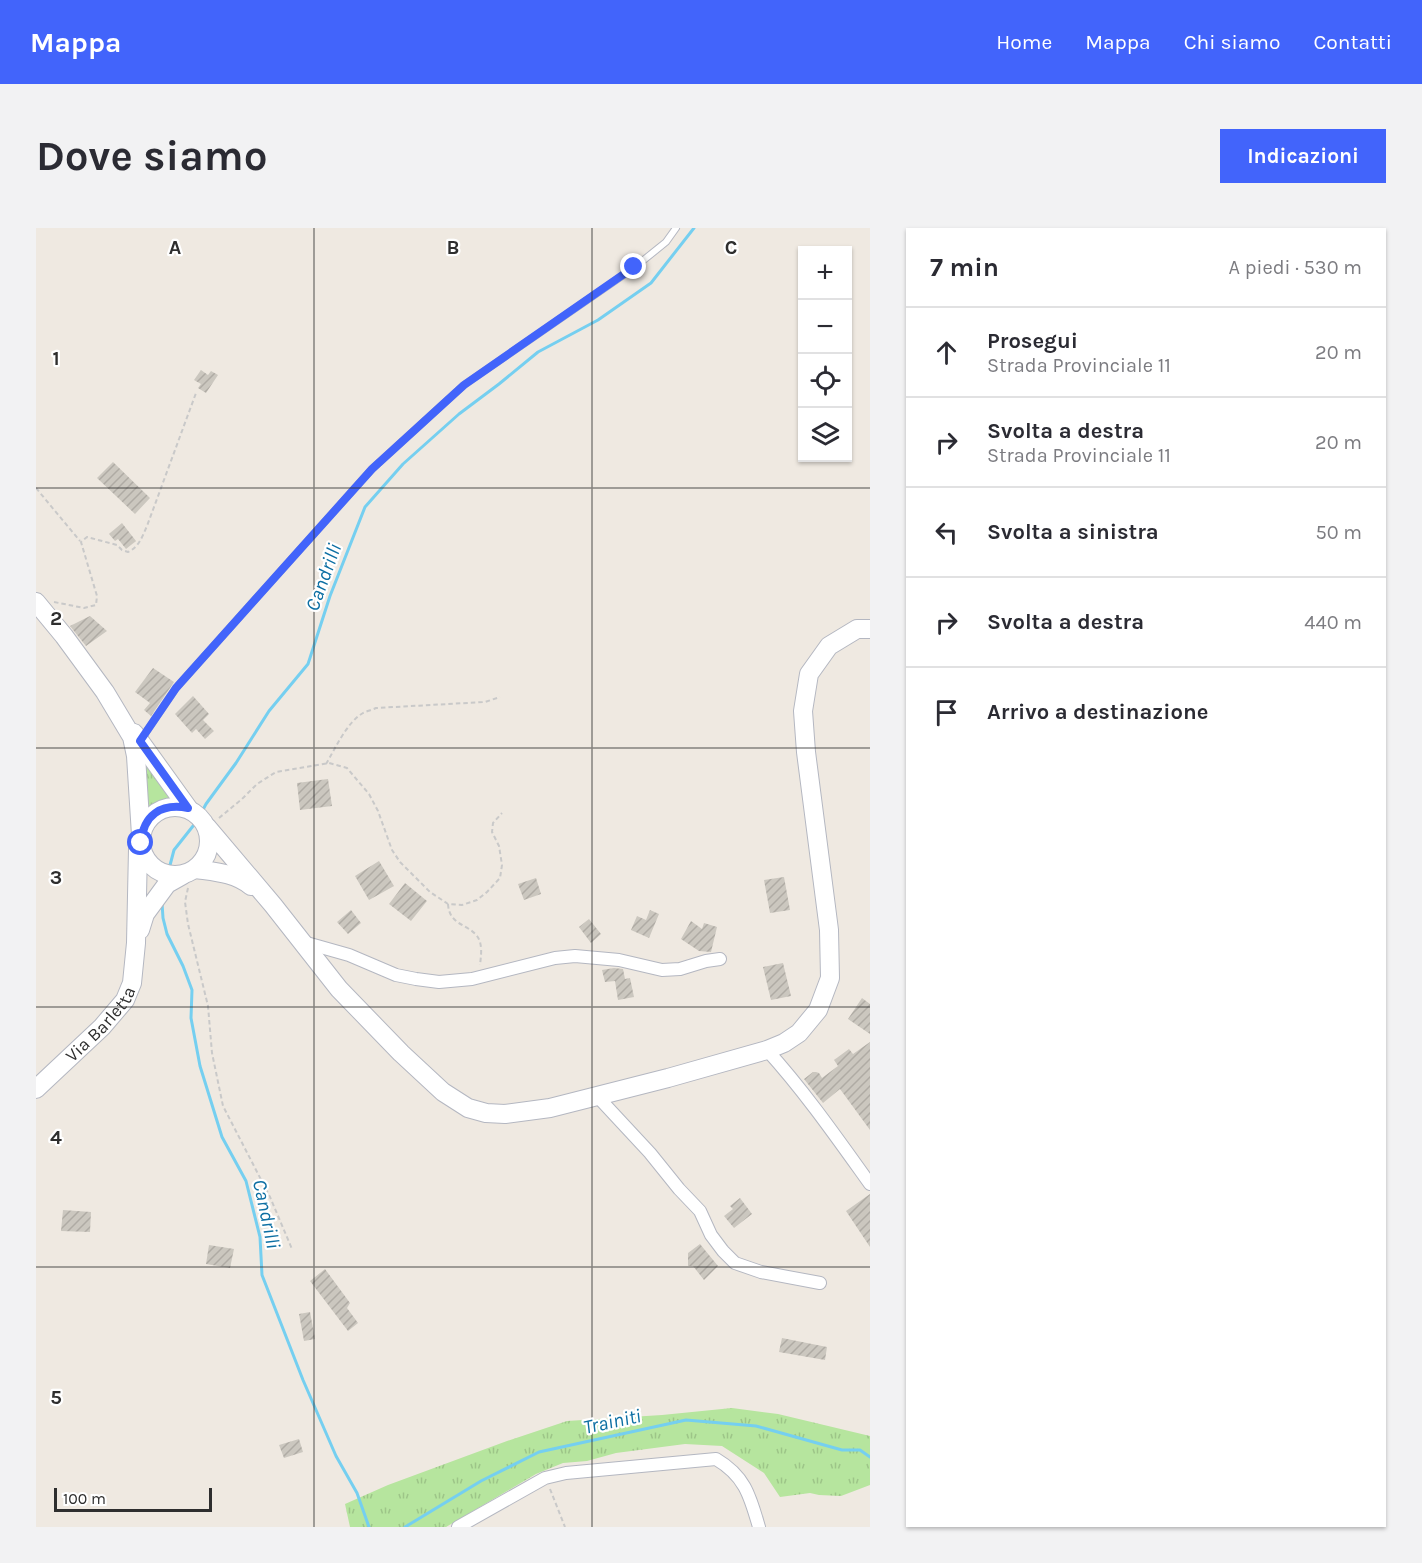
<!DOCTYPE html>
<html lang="it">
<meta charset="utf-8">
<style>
:root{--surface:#fff;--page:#f2f2f3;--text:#2b2b33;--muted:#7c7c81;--line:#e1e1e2;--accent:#4264fb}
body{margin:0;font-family:Karla,sans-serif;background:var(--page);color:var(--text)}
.controls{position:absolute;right:18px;top:18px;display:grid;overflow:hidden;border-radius:0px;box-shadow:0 2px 4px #0004}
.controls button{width:54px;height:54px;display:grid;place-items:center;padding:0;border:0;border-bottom:2px solid var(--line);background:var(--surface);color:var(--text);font:30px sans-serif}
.scale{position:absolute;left:18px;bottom:15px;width:158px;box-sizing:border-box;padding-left:6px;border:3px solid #2e2e2e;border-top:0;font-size:16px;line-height:21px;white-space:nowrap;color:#2e2e2e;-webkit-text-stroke:4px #fff;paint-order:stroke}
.stop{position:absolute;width:18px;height:18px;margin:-14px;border:4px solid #4264fb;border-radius:50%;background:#fff}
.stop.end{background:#4264fb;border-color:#fff;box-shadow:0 2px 6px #0008}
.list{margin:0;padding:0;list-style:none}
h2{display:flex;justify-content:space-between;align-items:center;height:78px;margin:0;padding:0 24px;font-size:26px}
h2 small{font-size:20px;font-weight:400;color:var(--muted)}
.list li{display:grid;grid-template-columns:39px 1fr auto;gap:18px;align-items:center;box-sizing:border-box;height:90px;padding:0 24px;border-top:2px solid var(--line)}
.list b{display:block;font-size:22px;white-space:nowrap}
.list p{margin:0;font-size:20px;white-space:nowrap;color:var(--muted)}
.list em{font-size:20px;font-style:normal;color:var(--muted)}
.icon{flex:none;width:33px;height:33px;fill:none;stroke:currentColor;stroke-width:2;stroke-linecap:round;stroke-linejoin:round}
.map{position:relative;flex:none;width:834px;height:1299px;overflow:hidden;border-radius:0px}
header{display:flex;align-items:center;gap:36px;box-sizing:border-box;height:84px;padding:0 30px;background:var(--accent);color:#fff}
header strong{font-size:28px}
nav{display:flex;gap:33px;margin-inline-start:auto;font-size:21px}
.intro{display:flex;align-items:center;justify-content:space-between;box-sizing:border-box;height:144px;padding:0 36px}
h1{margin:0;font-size:42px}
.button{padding:15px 27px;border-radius:0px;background:var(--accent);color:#fff;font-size:21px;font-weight:700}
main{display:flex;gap:36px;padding:0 36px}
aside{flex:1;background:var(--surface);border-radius:0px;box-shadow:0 2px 4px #0004}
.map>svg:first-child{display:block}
.grass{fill:url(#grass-tufts)}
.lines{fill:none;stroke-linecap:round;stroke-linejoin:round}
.stream{stroke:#75cff0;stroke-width:3}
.building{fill:url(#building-hatch)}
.lane-casing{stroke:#b4b7c1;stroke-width:8}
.street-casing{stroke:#b4b7c1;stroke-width:14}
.secondary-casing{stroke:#b4b7c1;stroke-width:20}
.path{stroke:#c9c9c9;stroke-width:2;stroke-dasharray:4.5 3;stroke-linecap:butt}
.lane{stroke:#fff;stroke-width:6}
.street{stroke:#fff;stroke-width:12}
.secondary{stroke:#fff;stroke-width:18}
.route{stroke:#4264fb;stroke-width:8}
.grid{fill:none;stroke:#2e2e2e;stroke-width:1.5;stroke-opacity:0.55}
.labels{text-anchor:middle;stroke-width:4.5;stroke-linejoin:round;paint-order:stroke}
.street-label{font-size:18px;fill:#2e2e2e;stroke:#fff}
.water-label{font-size:20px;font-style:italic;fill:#0d6fa3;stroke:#fff}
.grid-label{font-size:20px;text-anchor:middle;font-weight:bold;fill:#2e2e2e;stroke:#fff;stroke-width:4.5;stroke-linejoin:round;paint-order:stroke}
</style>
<header>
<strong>Mappa</strong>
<nav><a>Home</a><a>Mappa</a><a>Chi siamo</a><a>Contatti</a></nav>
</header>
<div class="intro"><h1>Dove siamo</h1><a class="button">Indicazioni</a></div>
<main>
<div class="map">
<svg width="834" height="1299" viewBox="0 0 834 1299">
<defs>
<pattern id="grass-tufts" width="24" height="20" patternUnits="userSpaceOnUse" patternTransform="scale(1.5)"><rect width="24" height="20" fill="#b6e59e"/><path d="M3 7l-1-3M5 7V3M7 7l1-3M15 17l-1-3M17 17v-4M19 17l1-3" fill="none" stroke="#9dc588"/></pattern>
<pattern id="building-hatch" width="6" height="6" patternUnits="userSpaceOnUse" patternTransform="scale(1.5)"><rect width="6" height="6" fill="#cbc7bf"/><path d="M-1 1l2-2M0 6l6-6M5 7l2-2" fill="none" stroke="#afaba4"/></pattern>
</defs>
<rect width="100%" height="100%" fill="#efe9e1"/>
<!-- grass -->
<path class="grass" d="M 106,519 L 137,573 L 125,576 L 110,588 Z
M 696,1180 L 742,1186 L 834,1208 L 834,1257 L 805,1268 L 783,1267 L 774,1265 L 744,1269 L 728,1245 L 686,1218 L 649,1216 L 580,1225 L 551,1233 L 527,1235 L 500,1246 L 410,1299 L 314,1299 L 309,1276 L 352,1257 L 471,1213 L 531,1193 L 626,1187 Z"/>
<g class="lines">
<!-- stream -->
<path class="stream" d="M 133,641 L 138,622 L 161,593 L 170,576 L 200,535 L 233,483 L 272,436 L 294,368 L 329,279 L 367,236 L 423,186 L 463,156 L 502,124 L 562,92 L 615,55 L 658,0
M 126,675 L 127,690 L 131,706 L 147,738 L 156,762 L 155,790 L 164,838 L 186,909 L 210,953 L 224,1009 L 226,1047 L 267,1152 L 300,1228 L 321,1265 L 333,1299
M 369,1299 L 445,1253 L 503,1224 L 650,1192 L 720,1198 L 806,1222 L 824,1222 L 834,1229"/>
</g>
<!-- building -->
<path class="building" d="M 165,142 L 172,147 L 175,143 L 182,147 L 170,165 L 162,160 L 165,156 L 158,152 Z
M 77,234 L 114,270 L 99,286 L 61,250 Z
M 86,295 L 100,313 L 90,321 L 82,311 L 79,313 L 73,306 Z
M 54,388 L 71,403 L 50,418 L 34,398 Z
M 117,440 L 138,454 L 115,488 L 108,482 L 114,475 L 99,464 Z
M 157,468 L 173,486 L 167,492 L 178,503 L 169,511 L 160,501 L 156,505 L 139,486 Z
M 292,551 L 296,578 L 264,582 L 261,555 Z
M 343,633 L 358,658 L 333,672 L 319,648 Z
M 748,649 L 754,682 L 734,685 L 728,652 Z
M 500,650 L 505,666 L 488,672 L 482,656 Z
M 369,655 L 391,673 L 375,693 L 353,676 Z
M 315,682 L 325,695 L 312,706 L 301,694 Z
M 614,682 L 623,686 L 613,710 L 595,702 L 601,688 L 610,692 Z
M 553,691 L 565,706 L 555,715 L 543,699 Z
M 655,693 L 666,701 L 668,695 L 681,699 L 675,724 L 663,723 L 645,711 Z
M 747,735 L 755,768 L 735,772 L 727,739 Z
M 578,740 L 587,741 L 589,751 L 594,750 L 598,769 L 582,772 L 579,753 L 569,754 L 566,742 Z
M 826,770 L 834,776 L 834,806 L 812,791 Z
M 834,814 L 834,902 L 804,861 L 787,875 L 768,851 L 777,844 L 780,844 L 783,845 L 786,850 L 802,838 L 798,832 L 813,821 L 817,826 Z
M 834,966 L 834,1019 L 810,983 Z
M 704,970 L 716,986 L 698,1000 L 688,988 L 697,981 L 694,978 Z
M 27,982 L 55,984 L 54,1004 L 25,1003 Z
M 664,1016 L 682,1038 L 668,1052 L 657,1038 L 652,1038 L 652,1025 Z
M 173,1017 L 198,1021 L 194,1040 L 170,1036 Z
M 289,1041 L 314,1075 L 311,1080 L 322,1095 L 312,1103 L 274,1053 Z
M 274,1084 L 279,1111 L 268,1113 L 263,1086 Z
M 746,1110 L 791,1119 L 789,1132 L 743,1124 Z
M 263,1211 L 267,1224 L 248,1230 L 243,1217 Z"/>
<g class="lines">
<defs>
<path id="lane" d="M 106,510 L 140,460 L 336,241 L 428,157 L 599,39 L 630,14 L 640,0"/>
<path id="street" d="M 267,714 L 313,727 L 360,747 L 380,751 L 403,754 L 436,751 L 519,730 L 539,728 L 583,732 L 626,742 L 644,741 L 670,733 L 684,731
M 731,822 C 769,864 801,910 834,956
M 561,868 L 614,925 L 643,961 L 664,983 L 675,1007 L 687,1023 L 699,1035 L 725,1044 L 784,1055
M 422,1299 L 509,1250 L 530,1245 L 680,1231 C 709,1248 714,1268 723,1299"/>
<g id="secondary">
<path d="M 0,374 L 28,408 L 69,464 L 96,509 L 100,528 L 105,607"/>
<path d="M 98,505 L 152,580"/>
<circle cx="139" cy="613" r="34"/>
<path d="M 171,599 L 237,677 L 303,761 L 365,825 L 407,864 L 432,880 L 450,885 L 469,886 L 514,880 L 632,850 L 731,822 L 748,815 L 763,805 L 782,782 L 794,750 L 793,702 L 770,524 L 767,483 L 773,446 L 793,418 L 821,401 L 834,401"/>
<path d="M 160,641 C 180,644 199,645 215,658"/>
<path d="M 104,702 L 109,686 L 131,656 L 147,647"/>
<path id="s1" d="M 0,861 L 66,799 L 89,772 L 96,755 L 100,715 L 102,621 L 105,615"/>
</g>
</defs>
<!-- lane casing -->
<use href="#lane" class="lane-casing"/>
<!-- street casing -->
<use href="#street" class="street-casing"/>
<!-- secondary casing -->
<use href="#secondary" class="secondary-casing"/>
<!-- path -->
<path class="path" d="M 0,260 L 44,313
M 18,374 L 48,380 L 60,377 L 61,368 L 45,314 L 51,309 L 81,317 L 86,322 L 92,324 C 103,319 106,309 111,298 L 160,165
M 290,536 C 299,521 311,494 327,485 C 331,483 336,482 340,480 L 449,474 L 464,469
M 183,590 L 206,571 L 221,556 L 240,544 L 293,535 L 311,540 L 333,566 L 342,583 L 356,622 L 364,634 L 394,664 L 412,676 L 426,677 L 441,672 L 451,664 L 464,650 L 466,637 L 463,618 L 456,604 L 457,595 L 466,585
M 152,660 L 149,674 L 152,696 L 172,778 L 176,825 L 187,878 L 234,969 L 256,1021
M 412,676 C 413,697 432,696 441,708 C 447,716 445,728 444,737
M 514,1261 L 529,1299"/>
<!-- lane -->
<use href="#lane" class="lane"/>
<!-- street -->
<use href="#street" class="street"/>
<!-- secondary -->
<use href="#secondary" class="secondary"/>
</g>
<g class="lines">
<!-- route -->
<path class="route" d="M 105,615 C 107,587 125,575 152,580 L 104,513 L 140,460 L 336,241 L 428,157 L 598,39"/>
</g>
<!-- grid -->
<path class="grid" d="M 278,0 L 278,1299M 556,0 L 556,1299M 0,260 L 834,260M 0,520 L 834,520M 0,779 L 834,779M 0,1039 L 834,1039"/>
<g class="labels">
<!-- street labels -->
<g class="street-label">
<text dy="6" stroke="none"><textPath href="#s1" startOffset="92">Via Barletta</textPath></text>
</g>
<!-- water labels -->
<g class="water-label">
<text transform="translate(287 349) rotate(-70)" y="7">Candrilli</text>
<text transform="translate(231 986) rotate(78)" y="7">Candrilli</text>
<text transform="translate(576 1193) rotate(-12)" y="7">Trainiti</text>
</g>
</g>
<g class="grid-label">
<text x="139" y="26">A</text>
<text x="417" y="26">B</text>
<text x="695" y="26">C</text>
<text x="20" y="137">1</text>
<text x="20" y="397">2</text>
<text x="20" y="656">3</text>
<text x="20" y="916">4</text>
<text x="20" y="1176">5</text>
</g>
</svg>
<div class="controls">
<button>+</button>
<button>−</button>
<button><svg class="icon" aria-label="locate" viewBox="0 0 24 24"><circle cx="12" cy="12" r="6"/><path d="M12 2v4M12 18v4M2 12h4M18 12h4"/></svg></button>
<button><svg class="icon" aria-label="layers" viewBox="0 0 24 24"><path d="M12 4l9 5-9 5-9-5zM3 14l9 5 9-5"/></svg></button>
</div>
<div class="scale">100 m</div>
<div class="stop" style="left:105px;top:615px"></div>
<div class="stop end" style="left:598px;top:39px"></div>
</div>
<aside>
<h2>7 min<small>A piedi · 530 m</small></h2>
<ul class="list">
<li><svg class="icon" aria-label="ahead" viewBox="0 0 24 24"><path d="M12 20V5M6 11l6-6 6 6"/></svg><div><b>Prosegui</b><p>Strada Provinciale 11</p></div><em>20 m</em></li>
<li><svg class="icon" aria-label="right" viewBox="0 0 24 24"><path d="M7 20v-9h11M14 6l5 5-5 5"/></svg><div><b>Svolta a destra</b><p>Strada Provinciale 11</p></div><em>20 m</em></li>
<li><svg class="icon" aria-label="left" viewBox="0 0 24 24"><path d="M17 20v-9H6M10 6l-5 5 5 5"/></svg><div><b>Svolta a sinistra</b></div><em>50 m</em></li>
<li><svg class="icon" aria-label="right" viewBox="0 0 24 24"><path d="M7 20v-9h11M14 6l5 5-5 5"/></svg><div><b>Svolta a destra</b></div><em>440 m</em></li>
<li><svg class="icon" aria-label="arrive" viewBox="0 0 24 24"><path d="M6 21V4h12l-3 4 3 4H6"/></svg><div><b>Arrivo a destinazione</b></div></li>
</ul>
</aside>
</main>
